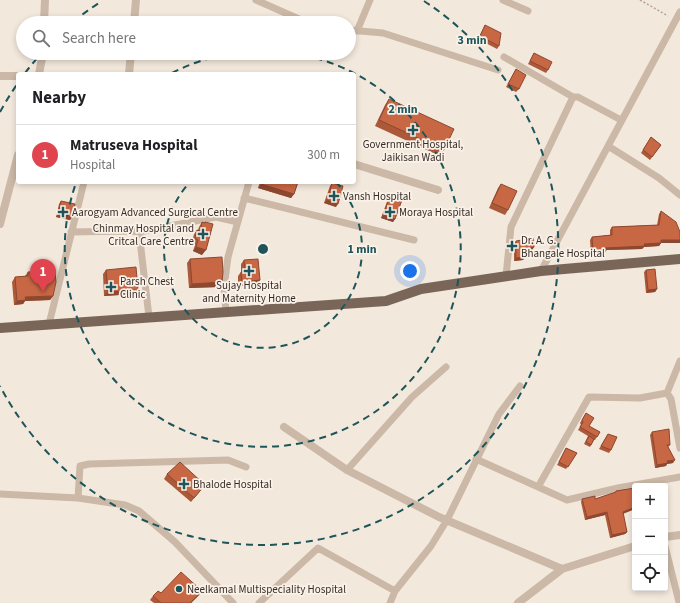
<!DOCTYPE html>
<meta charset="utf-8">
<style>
:root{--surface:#fff;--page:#f2f2f2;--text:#202124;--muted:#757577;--line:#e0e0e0;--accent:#1d555a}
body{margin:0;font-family:"Source Sans 3",sans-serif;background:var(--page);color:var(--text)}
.controls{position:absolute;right:12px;bottom:12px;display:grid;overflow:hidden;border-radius:4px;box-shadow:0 2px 6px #0003}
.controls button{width:36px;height:36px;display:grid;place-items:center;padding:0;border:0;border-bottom:1px solid var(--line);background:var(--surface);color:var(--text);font:20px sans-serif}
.you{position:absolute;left:410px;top:271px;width:14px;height:14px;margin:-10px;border:3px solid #fff;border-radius:50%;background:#1a73e8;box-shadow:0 0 0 6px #1a73e833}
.badge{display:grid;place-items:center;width:26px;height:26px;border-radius:50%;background:var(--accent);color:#fff;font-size:13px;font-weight:700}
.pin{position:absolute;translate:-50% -33px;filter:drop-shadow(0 1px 2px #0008)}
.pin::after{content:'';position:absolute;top:21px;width:14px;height:12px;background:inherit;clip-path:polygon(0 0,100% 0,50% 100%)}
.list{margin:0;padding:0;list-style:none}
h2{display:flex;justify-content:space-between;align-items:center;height:52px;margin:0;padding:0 16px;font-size:17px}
h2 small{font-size:13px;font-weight:400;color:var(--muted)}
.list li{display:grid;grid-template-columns:26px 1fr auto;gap:12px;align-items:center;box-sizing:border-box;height:60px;padding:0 16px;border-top:1px solid var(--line)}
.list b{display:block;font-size:15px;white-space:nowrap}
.list p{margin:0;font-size:13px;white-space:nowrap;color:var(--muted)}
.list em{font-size:13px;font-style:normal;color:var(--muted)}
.icon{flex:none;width:22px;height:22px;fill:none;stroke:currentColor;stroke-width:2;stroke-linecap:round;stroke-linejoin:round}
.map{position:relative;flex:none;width:680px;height:603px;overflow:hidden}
.search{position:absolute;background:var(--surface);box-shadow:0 2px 6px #0003;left:16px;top:16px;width:340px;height:44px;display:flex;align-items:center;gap:10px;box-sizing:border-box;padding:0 14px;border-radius:22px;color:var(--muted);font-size:15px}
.panel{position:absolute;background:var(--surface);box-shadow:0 2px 6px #0003;left:16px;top:72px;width:340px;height:112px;border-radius:4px}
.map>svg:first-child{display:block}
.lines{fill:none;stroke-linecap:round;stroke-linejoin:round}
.path{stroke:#b7a292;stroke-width:1.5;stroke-dasharray:2 2;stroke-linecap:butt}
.minor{stroke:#cbb8a7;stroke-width:7}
.tertiary{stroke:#cbb8a7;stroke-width:8}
.primary{stroke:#7a6559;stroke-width:10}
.wall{fill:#ac593a}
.shaded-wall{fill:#8c4830}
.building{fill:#c86744;stroke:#8c4830}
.ring{fill:none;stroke:#1d555a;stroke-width:2;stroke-dasharray:7 5}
.poi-dot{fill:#1d555a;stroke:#faf2e8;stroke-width:1.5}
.labels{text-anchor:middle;stroke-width:3.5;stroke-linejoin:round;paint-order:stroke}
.poi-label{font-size:11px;fill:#372d28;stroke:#faf2e8;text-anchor:start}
.centre{fill:#1d555a;stroke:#faf2e8;stroke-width:2}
.ring-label{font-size:12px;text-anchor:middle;font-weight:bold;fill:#1d555a;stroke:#faf2e8;stroke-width:3.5;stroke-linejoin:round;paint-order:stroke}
</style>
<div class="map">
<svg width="680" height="603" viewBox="0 0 680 603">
<rect width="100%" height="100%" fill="#f3e8dc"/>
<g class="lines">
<!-- path -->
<path class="path" d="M 640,0 L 668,16"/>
<!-- minor -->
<path class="minor" d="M 256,0 L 308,23
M 503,0 L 528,11
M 349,30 L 383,33 L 498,70
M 357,31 L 370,0
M 504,57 L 573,97 L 578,97 L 621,120
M 608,146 L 659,178 L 680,195
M 244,198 L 414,240
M 71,232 L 127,231 L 139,232 L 216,217 L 238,222
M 139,232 L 149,317
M 541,271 L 680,12
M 506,276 L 511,227 L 573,97
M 226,312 L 224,287 L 228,257 L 249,182
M 49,324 L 84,182
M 680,361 L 667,393 L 671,399 L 680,448
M 476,459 L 567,500 L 618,488 L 680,477
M 347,470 L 412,397 L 446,367
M 538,487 L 589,397 L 640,398 L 667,393
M 0,494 L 78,498 L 125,505 L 139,511 L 175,542 L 233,603
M 78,498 L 80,466 L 89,464 L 228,460 L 246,467
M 665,546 L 679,602 L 680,602
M 259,603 L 318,548 L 395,591
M 390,603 L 395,591 L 431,546 L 447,520 L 499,414 L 520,386"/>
<!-- tertiary -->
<path class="tertiary" d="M 44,23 L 45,0
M 134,23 L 136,0
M 39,74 L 43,53
M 129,74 L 131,53
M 0,76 L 18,76
M 354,164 L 438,190
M 0,224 L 18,155
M 284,427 L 347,470 L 439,517 L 562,569
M 665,537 L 680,535
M 518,603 L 562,569 L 635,546"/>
<!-- primary -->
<path class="primary" d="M 0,328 L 386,301 L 421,289 L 541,271 L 680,259"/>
</g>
<!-- wall -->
<path class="wall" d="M 485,25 L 499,46 L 497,49 L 478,39 Z
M 534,53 L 548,70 L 546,73 L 528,64 Z
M 516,69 L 519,89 L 516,92 L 506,87 Z
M 389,99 L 444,150 L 440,156 L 375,126 L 385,105 Z
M 651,137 L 661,145 L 650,160 L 641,153 Z
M 260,182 L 298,182 L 294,194 L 291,198 L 258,188 Z
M 332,183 L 336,207 L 324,203 L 330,186 Z
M 501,184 L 508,210 L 505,215 L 489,208 L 498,188 Z
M 390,196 L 395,219 L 393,222 L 381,218 L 388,199 Z
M 61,201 L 72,217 L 70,220 L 56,217 L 59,204 Z
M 661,211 L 661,243 L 659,246 L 644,247 L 642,249 L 606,250 L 604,254 L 591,255 L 590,240 L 592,237 L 610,235 L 610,230 L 612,227 L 657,225 L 659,214 Z
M 202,222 L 204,223 L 205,222 L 202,255 L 193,251 L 195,245 L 192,242 L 194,234 L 197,230 L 198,230 L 199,227 Z
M 516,241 L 534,247 L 532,250 L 524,251 L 525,257 L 523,260 L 514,261 L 514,244 Z
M 190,259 L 222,282 L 219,287 L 189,288 L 187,263 Z
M 244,260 L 260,280 L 257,285 L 238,286 L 238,276 L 241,272 L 241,264 Z
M 106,270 L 135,294 L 104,296 L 103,274 Z
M 646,270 L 657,289 L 655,292 L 646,293 L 644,272 Z
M 28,272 L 53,296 L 50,300 L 25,301 L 23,304 L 14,305 L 12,282 L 15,277 L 25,276 Z
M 586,413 L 589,426 L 600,432 L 595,440 L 594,440 L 590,447 L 584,444 L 588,436 L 578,430 L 581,425 L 580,423 Z
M 652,432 L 670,445 L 668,447 L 673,463 L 667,464 L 666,466 L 655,468 L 650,435 Z
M 608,434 L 611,450 L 609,453 L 599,449 Z
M 566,448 L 577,453 L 566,469 L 557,465 Z
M 167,474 L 205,485 L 191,502 L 164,479 Z
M 635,488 L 635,509 L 623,514 L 627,532 L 625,534 L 610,538 L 605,515 L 585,520 L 581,502 L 582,499 L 595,499 L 615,493 L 616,491 Z
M 161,593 L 199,595 L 191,603 L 154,603 L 150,600 L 153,596 Z"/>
<!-- shaded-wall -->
<path class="shaded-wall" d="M 261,184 L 294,194 L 291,198 L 258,188 Z
M 327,200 L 338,204 L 336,207 L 324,203 Z
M 58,214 L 72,217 L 70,220 L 56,217 Z
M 383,215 L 395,219 L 393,222 L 381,218 Z
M 661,240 L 680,240 L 680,243 L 661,243 L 659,246 L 644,247 L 642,249 L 603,250 L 605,248 L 644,244 Z
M 196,247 L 206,250 L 202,255 L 193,251 Z
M 534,247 L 532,250 L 521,252 L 524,249 Z
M 606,251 L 604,254 L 591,255 L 593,252 Z
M 525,257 L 523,260 L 514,261 L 516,258 Z
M 260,280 L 257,285 L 238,286 L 242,282 Z
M 222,282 L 219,287 L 189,288 L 192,284 Z
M 657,289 L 655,292 L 646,293 L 648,290 Z
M 138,290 L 135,294 L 104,296 L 108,292 Z
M 53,296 L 50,300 L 25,301 L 23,304 L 14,305 L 17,301 L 25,297 Z
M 675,460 L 673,463 L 667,464 L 666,466 L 655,468 L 657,465 L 667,461 Z
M 635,507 L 635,509 L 621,514 L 623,512 Z
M 607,512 L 605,515 L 585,520 L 587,517 Z
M 627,532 L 625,534 L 610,538 L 612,535 Z
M 202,591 L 199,595 L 191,603 L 190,603 Z"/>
<!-- building -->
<path class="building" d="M 485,25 L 501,33 L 499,46 L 480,36 Z
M 534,53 L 552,62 L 548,70 L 530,61 Z
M 516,69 L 526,75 L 519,89 L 508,84 Z
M 389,99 L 454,129 L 444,150 L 379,120 Z
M 651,137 L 661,145 L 652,157 L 643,150 Z
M 261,182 L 298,182 L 294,194 L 261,184 Z
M 332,183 L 343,186 L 338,204 L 327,200 Z
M 501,184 L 517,191 L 508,210 L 492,203 Z
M 390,196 L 402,200 L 395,219 L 383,215 Z
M 61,201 L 75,204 L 72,217 L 58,214 Z
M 661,211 L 676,222 L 680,232 L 680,240 L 661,240 L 661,243 L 644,244 L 645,246 L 605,248 L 606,251 L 593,252 L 592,237 L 612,235 L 612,227 L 659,225 Z
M 202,222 L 205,223 L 205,222 L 213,224 L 206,250 L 196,247 L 198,240 L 195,238 L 197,230 L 200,231 Z
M 533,238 L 534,247 L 524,249 L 525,257 L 516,258 L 516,241 Z
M 222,257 L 223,272 L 222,282 L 192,284 L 190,259 Z
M 258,259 L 260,280 L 242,282 L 241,272 L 245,272 L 244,260 Z
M 136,267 L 138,290 L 108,292 L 106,270 Z
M 655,269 L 657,289 L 648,290 L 646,270 Z
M 55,270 L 56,282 L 53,296 L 25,297 L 26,300 L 17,301 L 15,277 L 28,276 L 28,272 Z
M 586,413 L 594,418 L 589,426 L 600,432 L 597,437 L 580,427 L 583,422 L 582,420 Z
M 669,429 L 670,445 L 667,445 L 675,460 L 667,461 L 668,463 L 657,465 L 652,432 Z
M 608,434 L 617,437 L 611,450 L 601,446 Z
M 589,436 L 594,439 L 591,445 L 586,442 Z
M 566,448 L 577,453 L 568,467 L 559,462 Z
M 180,462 L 205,485 L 194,498 L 167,474 Z
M 635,488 L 635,507 L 623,512 L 627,532 L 612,535 L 607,512 L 587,517 L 582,499 L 595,496 L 595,499 L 616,492 L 616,491 Z
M 181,572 L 202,591 L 190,603 L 161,603 L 153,596 L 158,591 L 161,593 Z"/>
<!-- distance rings -->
<g class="ring">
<path d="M336 182A99 99 0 1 1 190 182"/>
<path d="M172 73A198 198 0 0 1 234 53M292 53A198 198 0 1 1 76 183"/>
<path d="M0 112A296 296 0 0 1 18 83M25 73A296 296 0 0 1 40 55M73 22A296 296 0 0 1 102 1M424 1A296 296 0 1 1 0 386"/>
</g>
<!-- markers -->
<g class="poi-dot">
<path d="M411 124h4v4h4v4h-4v4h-4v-4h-4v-4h4z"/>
<path d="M332 190h4v4h4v4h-4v4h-4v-4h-4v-4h4z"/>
<path d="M61 206h4v4h4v4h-4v4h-4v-4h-4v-4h4z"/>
<path d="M388 206h4v4h4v4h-4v4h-4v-4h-4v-4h4z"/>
<path d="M201 228h4v4h4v4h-4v4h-4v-4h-4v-4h4z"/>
<path d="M510 240h4v4h4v4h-4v4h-4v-4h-4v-4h4z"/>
<path d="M247 265h4v4h4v4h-4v4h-4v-4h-4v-4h4z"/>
<path d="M109 281h4v4h4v4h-4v4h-4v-4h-4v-4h4z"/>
<path d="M182 478h4v4h4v4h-4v4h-4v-4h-4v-4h4z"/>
<circle cx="179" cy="589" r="4"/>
</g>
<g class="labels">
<!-- poi labels -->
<g class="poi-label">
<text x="413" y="148" text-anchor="middle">Government Hospital,<tspan x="413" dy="13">Jaikisan Wadi</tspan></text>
<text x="343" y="200">Vansh Hospital</text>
<text x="72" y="216">Aarogyam Advanced Surgical Centre</text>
<text x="399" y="216">Moraya Hospital</text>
<text x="194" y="232" text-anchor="end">Chinmay Hospital and<tspan x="194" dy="13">Critcal Care Centre</tspan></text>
<text x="521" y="244">Dr. A. G.<tspan x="521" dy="13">Bhangale Hospital</tspan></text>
<text x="120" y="285">Parsh Chest<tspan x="120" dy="13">Clinic</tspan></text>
<text x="249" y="289" text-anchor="middle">Sujay Hospital<tspan x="249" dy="13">and Maternity Home</tspan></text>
<text x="193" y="488">Bhalode Hospital</text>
<text x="187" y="593">Neelkamal Multispeciality Hospital</text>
</g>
</g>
<circle cx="263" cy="249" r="6" class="centre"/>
<g class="ring-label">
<text x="472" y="44">3 min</text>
<text x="403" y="113">2 min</text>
<text x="362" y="253">1 min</text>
</g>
</svg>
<div class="controls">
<button>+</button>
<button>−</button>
<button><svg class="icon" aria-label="locate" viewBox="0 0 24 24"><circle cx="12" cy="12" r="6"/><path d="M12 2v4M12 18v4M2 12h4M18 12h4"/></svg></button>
</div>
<div class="you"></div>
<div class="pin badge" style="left:43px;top:292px;background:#e0444e">1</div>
<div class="search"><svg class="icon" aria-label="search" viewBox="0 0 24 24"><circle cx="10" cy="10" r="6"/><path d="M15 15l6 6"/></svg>Search here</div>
<section class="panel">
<h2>Nearby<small></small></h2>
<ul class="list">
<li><span class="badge" style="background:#e0444e">1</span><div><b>Matruseva Hospital</b><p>Hospital</p></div><em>300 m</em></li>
</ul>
</section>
</div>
